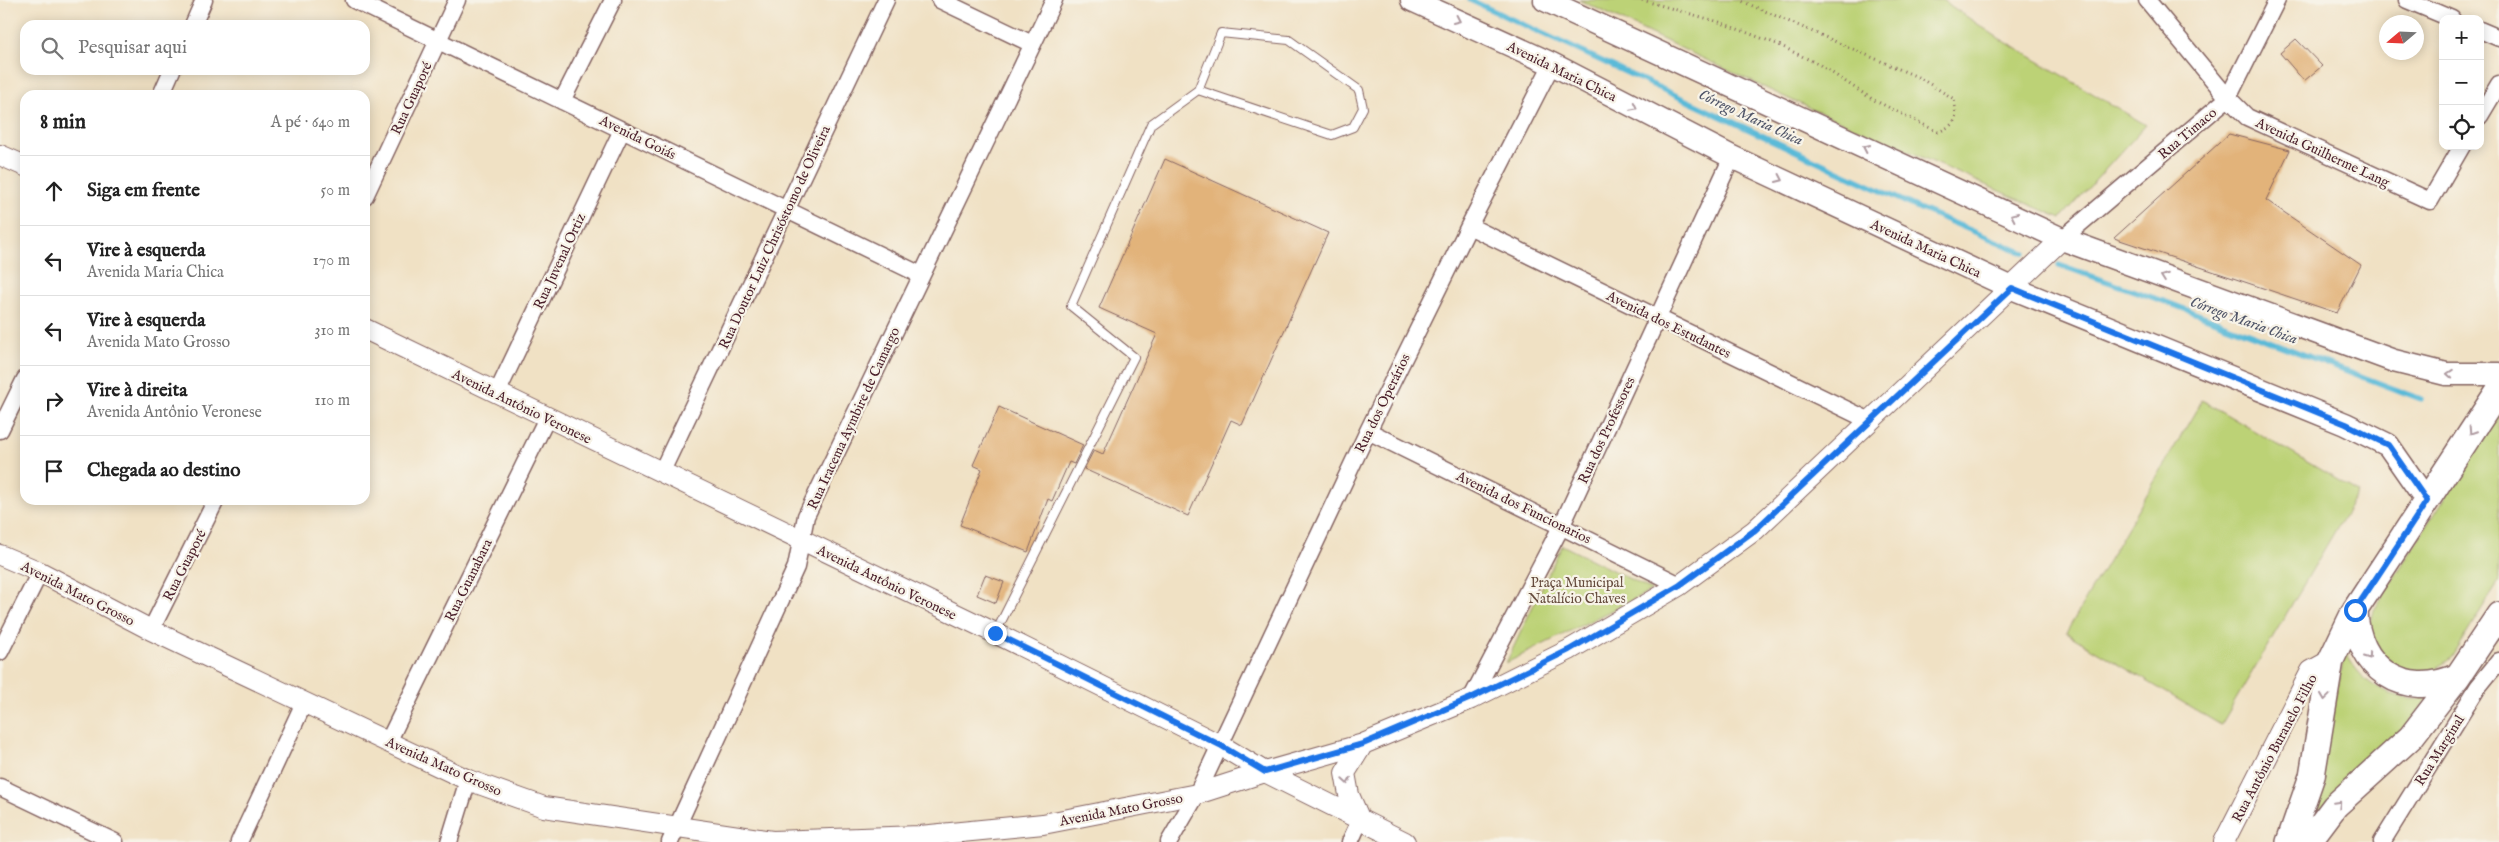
<!DOCTYPE html>
<html lang="pt">
<meta charset="utf-8">
<style>
:root{--surface:#fff;--page:#f2f2f2;--text:#222;--muted:#767676;--line:#e0e0e0}
body{margin:0;font-family:"IM FELL English",serif;background:var(--page);color:var(--text)}
.controls{position:absolute;right:15px;top:15px;display:grid;overflow:hidden;border-radius:10px;box-shadow:0 2px 12px #0003}
.controls button{width:45px;height:45px;display:grid;place-items:center;padding:0;border:0;border-bottom:1px solid var(--line);background:var(--surface);color:var(--text);font:25px sans-serif}
.compass{position:absolute;left:2379px;top:15px;width:45px;height:45px;border-radius:50%;background:var(--surface);box-shadow:0 2px 12px #0003;rotate:251deg}
.stop{position:absolute;width:15px;height:15px;margin:-11px;border:4px solid #1a73e8;border-radius:50%;background:#fff}
.stop.end{background:#1a73e8;border-color:#fff;box-shadow:0 1px 5px #0008}
.list{margin:0;padding:0;list-style:none}
h2{display:flex;justify-content:space-between;align-items:center;height:65px;margin:0;padding:0 20px;font-size:21px}
h2 small{font-size:16px;font-weight:400;color:var(--muted)}
.list li{display:grid;grid-template-columns:32px 1fr auto;gap:15px;align-items:center;box-sizing:border-box;height:70px;padding:0 20px;border-top:1px solid var(--line)}
.list b{display:block;font-size:19px;white-space:nowrap}
.list p{margin:0;font-size:16px;white-space:nowrap;color:var(--muted)}
.list em{font-size:16px;font-style:normal;color:var(--muted)}
.icon{flex:none;width:28px;height:28px;fill:none;stroke:currentColor;stroke-width:2;stroke-linecap:round;stroke-linejoin:round}
.map{position:relative;flex:none;width:2499px;height:842px;overflow:hidden}
.search{position:absolute;background:var(--surface);box-shadow:0 2px 12px #0003;left:20px;top:20px;width:350px;height:55px;display:flex;align-items:center;gap:12px;box-sizing:border-box;padding:0 18px;border-radius:15px;color:var(--muted);font-size:19px}
.panel{position:absolute;background:var(--surface);box-shadow:0 2px 12px #0003;left:20px;top:90px;width:350px;height:415px;border-radius:15px}
.map>svg:first-child{display:block}
.green{fill:#bcd276;stroke:#837850}
.lines{fill:none;stroke-linecap:round;stroke-linejoin:round}
.stream{stroke:#5abad8;stroke-width:5.5}
.building{fill:#e2b37a}
.service-casing{stroke:#846361;stroke-width:10}
.minor-casing{stroke:#846361;stroke-width:19}
.tertiary-casing{stroke:#846361;stroke-width:22}
.secondary-casing{stroke:#846361;stroke-width:25}
.primary-casing{stroke:#846361;stroke-width:28}
.path{stroke:#846361;stroke-width:3;stroke-dasharray:1 4;stroke-linecap:butt}
.service{stroke:#fff;stroke-width:8}
.minor{stroke:#fff;stroke-width:16}
.tertiary{stroke:#fff;stroke-width:20}
.secondary{stroke:#fff;stroke-width:22}
.primary{stroke:#fff;stroke-width:25}
.oneway{stroke:#ae9aa0}
.route{stroke:#1a73e8;stroke-width:6}
.labels{text-anchor:middle;stroke-width:4.5;stroke-linejoin:round;paint-order:stroke}
.street-label{font-size:14px;fill:#4a1f2b;stroke:#f7f3e8}
.park-label{font-size:14px;fill:#664c3e;stroke:#f7f3e8}
.water-label{font-size:15px;font-style:italic;fill:#505568;stroke:#f7f3e8}
</style>
<div class="map">
<svg width="2499" height="842" viewBox="0 0 2499 842">
<rect width="100%" height="100%" fill="#f7f3e8"/>
<filter id="ink" filterUnits="userSpaceOnUse"><feTurbulence type="fractalNoise" baseFrequency=".02" numOctaves="2"/><feDisplacementMap in="SourceGraphic" scale="10" xChannelSelector="R" yChannelSelector="G"/><feConvolveMatrix kernelMatrix="1 2 1 2 8 2 1 2 1" color-interpolation-filters="sRGB"/></filter>
<filter id="wash" filterUnits="userSpaceOnUse"><feTurbulence type="fractalNoise" baseFrequency=".0096" numOctaves="4" result="noise"/><feDisplacementMap in="SourceGraphic" scale="20" xChannelSelector="R" yChannelSelector="G"/><feGaussianBlur stdDeviation="1.12" result="paint"/><feColorMatrix in="noise" values="0 0 0 0 0 0 0 0 0 0 0 0 0 0 0 0 0 1.4 0 .05"/><feComposite in="paint" operator="in"/></filter>
<g filter="url(#wash)">
<rect width="100%" height="100%" fill="#f0e1c4"/>
<!-- green -->
<path class="green" d="M 1579,0 L 1942,0 L 1997,37 L 2146,125 L 2061,218 L 1789,99 Z
M 2202,400 L 2358,492 L 2221,725 L 2066,633 Z
M 2499,409 L 2499,581 L 2451,658 C 2413,690 2367,662 2371,615 Z
M 1562,545 L 1652,590 L 1506,663 Z
M 2345,651 C 2362,686 2391,701 2429,698 L 2399,735 L 2313,817 Z"/>
<g class="lines">
<!-- stream -->
<path class="stream" d="M 1470,0 L 1916,207 L 2024,253
M 2059,265 L 2166,302 L 2421,399"/>
</g>
<g id="blocks">
<!-- building -->
<path class="building" d="M 2296,39 L 2322,66 L 2304,81 L 2280,53 Z
M 2229,134 L 2290,150 L 2266,200 L 2361,265 L 2337,313 L 2114,238 Z
M 1165,159 L 1328,233 L 1242,425 L 1231,420 L 1188,516 L 1084,469 L 1094,450 L 1103,454 L 1157,334 L 1099,308 Z
M 999,407 L 1083,445 L 1074,464 L 1069,462 L 1052,501 L 1048,499 L 1028,552 L 960,525 L 982,469 L 973,465 Z
M 985,575 L 1004,582 L 996,603 L 977,595 Z"/>
</g>
</g>
<g filter="url(#ink)">
<use href="#blocks" fill-opacity="0" stroke="#846361" stroke-width="1"/>
<g class="lines">
<defs>
<path id="service" d="M 996,632 L 1134,357 L 1071,306 L 1151,124 L 1198,90 L 1332,135 L 1353,127 L 1363,108 L 1359,90 L 1289,40 L 1221,33 L 1198,90"/>
<path id="minor" d="M 354,0 L 921,275
M 940,0 L 1032,44
M 2147,0 L 2228,98 L 2247,117 L 2430,201 L 2462,146
M 2407,0 L 2452,19
M 193,25 L 204,0
M 2480,30 L 2499,38
M 161,95 L 172,70
M 562,101 L 613,0
M 2480,116 L 2499,84
M 365,196 L 457,0
M 1469,226 L 1870,421
M 2062,239 L 2228,98 L 2277,0
M 497,393 L 622,130
M 0,430 L 25,379
M 1368,431 L 1680,585
M 661,473 L 886,0
M 151,630 L 216,500
M 0,652 L 40,572
M 1471,699 L 1562,525 L 1732,157
M 388,742 L 547,418
M 0,787 L 115,842
M 239,842 L 304,703
M 449,842 L 468,780
M 670,842 L 796,567 L 806,516 L 1054,0
M 1169,842 L 1197,794 L 1368,431 L 1469,226 L 1552,64
M 1350,842 L 1360,820
M 2382,842 L 2478,687 L 2499,661"/>
<path id="tertiary" d="M 0,155 L 25,166
M 365,329 L 995,633 L 1220,745 L 1265,772 L 1405,842
M 0,555 L 40,572 L 151,630 L 468,780 L 544,807 L 772,841 L 920,836 L 1043,824 L 1197,794 L 1265,772 L 1363,744 L 1471,699 L 1569,650 L 1680,585 L 1755,530 L 2062,239
M 1360,820 L 1349,795 L 1345,773 L 1363,744
M 2224,842 L 2311,671 L 2331,660"/>
<path id="secondary" d="M 1412,0 L 1552,64 L 1732,157 L 2012,288 L 2345,424 L 2388,445 L 2427,501
M 1545,0 L 2062,239 L 2394,361 L 2446,374 L 2499,374"/>
<path id="primary" d="M 2355,610 C 2356,668 2404,701 2458,676
M 2289,842 L 2312,776 L 2331,660 L 2355,610 L 2499,390
M 2308,842 L 2335,806 L 2411,737 L 2458,676 L 2499,615"/>
</defs>
<!-- service casing -->
<use href="#service" class="service-casing"/>
<!-- minor casing -->
<use href="#minor" class="minor-casing"/>
<!-- tertiary casing -->
<use href="#tertiary" class="tertiary-casing"/>
<!-- secondary casing -->
<use href="#secondary" class="secondary-casing"/>
<!-- primary casing -->
<use href="#primary" class="primary-casing"/>
<!-- path -->
<path class="path" d="M 1642,0 L 1719,22 L 1777,44 L 1820,65 L 1872,99 L 1938,132 C 1958,124 1957,118 1954,99 L 1920,78 L 1739,0"/>
<!-- service -->
<use href="#service" class="service"/>
<!-- minor -->
<use href="#minor" class="minor"/>
<!-- tertiary -->
<use href="#tertiary" class="tertiary"/>
<!-- secondary -->
<use href="#secondary" class="secondary"/>
<!-- primary -->
<use href="#primary" class="primary"/>
</g>
<!-- one-way arrows -->
<defs><path id="oneway-chevron" d="M-2-3.5L2.5 0L-2 3.5" fill="none" stroke-width="1.6" stroke-linecap="round" stroke-linejoin="round" transform="scale(1.25)"/></defs>
<g class="oneway">
<use href="#oneway-chevron" transform="translate(1457 20) rotate(25)"/>
<use href="#oneway-chevron" transform="translate(1634 107) rotate(27)"/>
<use href="#oneway-chevron" transform="translate(1866 148) rotate(-155)"/>
<use href="#oneway-chevron" transform="translate(1780 179) rotate(25)"/>
<use href="#oneway-chevron" transform="translate(2014 216) rotate(-155)"/>
<use href="#oneway-chevron" transform="translate(2164 277) rotate(-160)"/>
<use href="#oneway-chevron" transform="translate(2450 374) rotate(-176)"/>
<use href="#oneway-chevron" transform="translate(2472 431) rotate(123)"/>
<use href="#oneway-chevron" transform="translate(2368 656) rotate(55)"/>
<use href="#oneway-chevron" transform="translate(2325 697) rotate(98)"/>
<use href="#oneway-chevron" transform="translate(1347 781) rotate(81)"/>
<use href="#oneway-chevron" transform="translate(2338 804) rotate(-45)"/>
</g>
</g>
<g class="lines" filter="url(#ink)">
<!-- route -->
<path class="route" d="M 995,633 L 1220,745 L 1265,772 L 1363,744 L 1471,698 L 1569,650 L 1680,585 L 1755,530 L 2012,288 L 2346,424 L 2388,445 L 2427,501 L 2355,610"/>
</g>
<g class="labels">
<!-- street labels -->
<g class="street-label">
<text transform="translate(1562 71) rotate(26)" y="5">Avenida Maria Chica</text>
<text transform="translate(411 98) rotate(-65)" y="5">Rua Guaporé</text>
<text transform="translate(2187 133) rotate(-40)" y="5">Rua Timaco</text>
<text transform="translate(638 137) rotate(26)" y="5">Avenida Goiás</text>
<text transform="translate(2323 152) rotate(25)" y="5">Avenida Guilherme Lang</text>
<text transform="translate(774 237) rotate(-65)" y="5">Rua Doutor Luiz Chrisóstomo de Oliveira</text>
<text transform="translate(1926 248) rotate(25)" y="5">Avenida Maria Chica</text>
<text transform="translate(559 261) rotate(-65)" y="5">Rua Juvenal Ortiz</text>
<text transform="translate(1669 324) rotate(26)" y="5">Avenida dos Estudantes</text>
<text transform="translate(1382 403) rotate(-64)" y="5">Rua dos Operários</text>
<text transform="translate(522 406) rotate(26)" y="5">Avenida Antônio Veronese</text>
<text transform="translate(853 418) rotate(-65)" y="5">Rua Iracema Aymbire de Camargo</text>
<text transform="translate(1606 430) rotate(-65)" y="5">Rua dos Professores</text>
<text transform="translate(1524 507) rotate(26)" y="5">Avenida dos Funcionarios</text>
<text transform="translate(184 565) rotate(-63)" y="5">Rua Guaporé</text>
<text transform="translate(468 580) rotate(-64)" y="5">Rua Guanabara</text>
<text transform="translate(887 582) rotate(26)" y="5">Avenida Antônio Veronese</text>
<text transform="translate(78 593) rotate(27)" y="5">Avenida Mato Grosso</text>
<text transform="translate(2274 748) rotate(-62)" y="5">Rua Antônio Buranelo Filho</text>
<text transform="translate(2439 750) rotate(-58)" y="5">Rua Marginal</text>
<text transform="translate(444 766) rotate(24)" y="5">Avenida Mato Grosso</text>
<text transform="translate(1121 809) rotate(-11)" y="5">Avenida Mato Grosso</text>
</g>
<!-- park labels -->
<g class="park-label">
<text x="1577" y="587">Praça Municipal<tspan x="1577" dy="16">Natalício Chaves</tspan></text>
</g>
<!-- water labels -->
<g class="water-label">
<text transform="translate(1751 117) rotate(25)" y="5">Córrego Maria Chica</text>
<text transform="translate(2244 320) rotate(20)" y="5">Córrego Maria Chica</text>
</g>
</g>
</svg>
<div class="controls">
<button>+</button>
<button>−</button>
<button><svg class="icon" aria-label="locate" viewBox="0 0 24 24"><circle cx="12" cy="12" r="6"/><path d="M12 2v4M12 18v4M2 12h4M18 12h4"/></svg></button>
</div>
<svg class="compass" viewBox="-18 -18 36 36"><path d="M0-13l5 13h-10z" fill="#e53935"/><path d="M0 13l5-13h-10z" fill="#767676"/></svg>
<div class="stop" style="left:2355px;top:610px"></div>
<div class="stop end" style="left:995px;top:633px"></div>
<div class="search"><svg class="icon" aria-label="search" viewBox="0 0 24 24"><circle cx="10" cy="10" r="6"/><path d="M15 15l6 6"/></svg>Pesquisar aqui</div>
<section class="panel">
<h2>8 min<small>A pé · 640 m</small></h2>
<ul class="list">
<li><svg class="icon" aria-label="ahead" viewBox="0 0 24 24"><path d="M12 20V5M6 11l6-6 6 6"/></svg><div><b>Siga em frente</b></div><em>50 m</em></li>
<li><svg class="icon" aria-label="left" viewBox="0 0 24 24"><path d="M17 20v-9H6M10 6l-5 5 5 5"/></svg><div><b>Vire à esquerda</b><p>Avenida Maria Chica</p></div><em>170 m</em></li>
<li><svg class="icon" aria-label="left" viewBox="0 0 24 24"><path d="M17 20v-9H6M10 6l-5 5 5 5"/></svg><div><b>Vire à esquerda</b><p>Avenida Mato Grosso</p></div><em>310 m</em></li>
<li><svg class="icon" aria-label="right" viewBox="0 0 24 24"><path d="M7 20v-9h11M14 6l5 5-5 5"/></svg><div><b>Vire à direita</b><p>Avenida Antônio Veronese</p></div><em>110 m</em></li>
<li><svg class="icon" aria-label="arrive" viewBox="0 0 24 24"><path d="M6 21V4h12l-3 4 3 4H6"/></svg><div><b>Chegada ao destino</b></div></li>
</ul>
</section>
</div>
